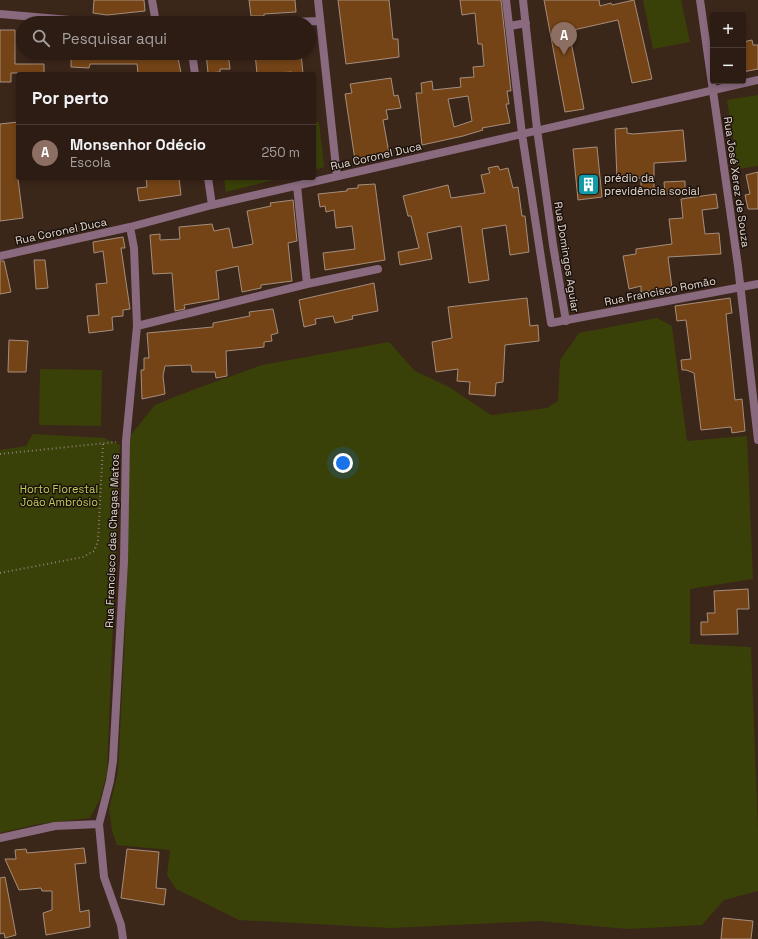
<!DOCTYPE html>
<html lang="pt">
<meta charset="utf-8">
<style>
:root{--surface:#2c1c14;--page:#382922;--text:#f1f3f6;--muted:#a6a1a0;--line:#483a34;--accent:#8bbbb9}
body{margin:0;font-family:"Space Grotesk",sans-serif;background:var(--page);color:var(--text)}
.controls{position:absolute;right:12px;top:12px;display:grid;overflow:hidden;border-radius:4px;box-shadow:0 2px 6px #0003}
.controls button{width:36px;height:36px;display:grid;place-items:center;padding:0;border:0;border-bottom:1px solid var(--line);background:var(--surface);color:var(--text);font:20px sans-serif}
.you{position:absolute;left:343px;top:463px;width:14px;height:14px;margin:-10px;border:3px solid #fff;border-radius:50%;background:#1a73e8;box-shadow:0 0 0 6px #1a73e833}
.badge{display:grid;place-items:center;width:26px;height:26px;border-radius:50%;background:var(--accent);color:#fff;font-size:13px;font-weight:700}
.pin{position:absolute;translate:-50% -33px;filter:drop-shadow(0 1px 2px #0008)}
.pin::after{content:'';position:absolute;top:21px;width:14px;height:12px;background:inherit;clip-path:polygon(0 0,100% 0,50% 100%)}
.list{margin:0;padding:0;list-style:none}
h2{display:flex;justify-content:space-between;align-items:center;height:52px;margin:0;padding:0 16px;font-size:17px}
h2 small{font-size:13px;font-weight:400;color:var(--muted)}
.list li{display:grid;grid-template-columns:26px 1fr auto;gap:12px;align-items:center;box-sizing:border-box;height:56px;padding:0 16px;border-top:1px solid var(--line)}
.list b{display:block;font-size:15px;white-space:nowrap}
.list p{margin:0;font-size:13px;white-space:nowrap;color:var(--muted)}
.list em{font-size:13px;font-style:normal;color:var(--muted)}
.icon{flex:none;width:22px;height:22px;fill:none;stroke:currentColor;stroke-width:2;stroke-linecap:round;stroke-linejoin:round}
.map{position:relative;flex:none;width:758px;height:939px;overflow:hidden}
.search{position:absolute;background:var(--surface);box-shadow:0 2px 6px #0003;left:16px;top:16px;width:300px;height:44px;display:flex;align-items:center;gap:10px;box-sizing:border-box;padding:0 14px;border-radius:22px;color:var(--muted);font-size:15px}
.panel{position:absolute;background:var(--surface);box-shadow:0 2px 6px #0003;left:16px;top:72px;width:300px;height:108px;border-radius:4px}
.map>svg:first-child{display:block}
.green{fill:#3a4108}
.building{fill:#754416;stroke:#a58e7c;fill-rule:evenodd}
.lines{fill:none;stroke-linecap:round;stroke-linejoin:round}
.path{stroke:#8e7c72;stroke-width:2;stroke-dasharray:1 3;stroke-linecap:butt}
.street{stroke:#8a6a7f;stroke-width:8}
.labels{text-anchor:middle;stroke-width:3;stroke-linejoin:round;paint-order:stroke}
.street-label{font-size:11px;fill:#e5d7cf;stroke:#1b120c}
.poi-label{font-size:11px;fill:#e5d7cf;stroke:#1b120c;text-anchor:start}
.park-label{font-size:11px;fill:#bdcd5a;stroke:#1b120c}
</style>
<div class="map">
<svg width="758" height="939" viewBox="0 0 758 939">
<rect width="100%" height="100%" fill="#3b261a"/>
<!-- green -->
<path class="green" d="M 643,0 L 681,0 L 690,42 L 653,49 Z
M 758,95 L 758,166 L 738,169 L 727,100 Z
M 314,122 L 319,122 L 324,167 L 314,170 Z
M 224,178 L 282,178 L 226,192 Z
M 657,318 L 672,326 L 687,441 L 747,436 L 753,579 L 690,589 L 690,644 L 751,647 L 758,829 L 758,891 L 724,900 L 702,925 L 628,929 L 538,921 L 391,928 L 239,920 L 176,889 L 167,875 L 170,850 L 117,845 L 112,831 L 109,809 L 118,772 L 126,614 L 126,441 L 155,405 L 195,389 L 262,365 L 389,342 L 415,371 L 449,387 L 491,415 L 547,408 L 558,401 L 560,360 L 579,333 Z
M 40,369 L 102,370 L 101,426 L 39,425 Z
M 33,434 L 104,438 L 120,445 L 107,773 L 100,799 L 90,818 L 39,824 L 0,833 L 0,450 L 26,446 Z"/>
<!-- building -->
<path class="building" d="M 94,0 L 144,0 L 145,11 L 107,15 L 93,13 Z
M 249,0 L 295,0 L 296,12 L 264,14 L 264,16 L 251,16 Z
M 338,0 L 389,0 L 393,39 L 398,39 L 399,57 L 346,64 Z
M 460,0 L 501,0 L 511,91 L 507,91 L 509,104 L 506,104 L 510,123 L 482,128 L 483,130 L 463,136 L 422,145 L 416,93 L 422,93 L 421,83 L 432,81 L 433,90 L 461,87 L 460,78 L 474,77 L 473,67 L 484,66 L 482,44 L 478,44 L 475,13 L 462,15 ZM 468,96 L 472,121 L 454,127 L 448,99 Z
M 544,0 L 599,0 L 600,6 L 611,3 L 612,5 L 634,0 L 652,79 L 632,83 L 618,20 L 569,31 L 584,109 L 565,112 Z
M 0,30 L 15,30 L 15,64 L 44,64 L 44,73 L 11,73 L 11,82 L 0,82 Z
M 752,40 L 753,45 L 758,45 L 758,69 L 743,72 L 743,42 Z
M 71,53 L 177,53 L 181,73 L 138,74 L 137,64 L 90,64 L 89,68 L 71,67 Z
M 206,53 L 228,53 L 230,69 L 220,69 L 220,72 L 208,73 Z
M 255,53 L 301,53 L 303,74 L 292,74 L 292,72 L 257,74 Z
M 391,78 L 394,96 L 398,95 L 401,108 L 386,110 L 388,119 L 383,120 L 389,153 L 355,160 L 345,94 L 352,93 L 350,84 Z
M 18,122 L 18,179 L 23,218 L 0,221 L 0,124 Z
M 627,128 L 627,133 L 633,134 L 683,130 L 686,161 L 654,163 L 654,190 L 641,190 L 641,178 L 617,179 L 615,129 Z
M 597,147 L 602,197 L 578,200 L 573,149 Z
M 498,166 L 500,170 L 508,168 L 513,188 L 518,187 L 522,216 L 525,216 L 529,252 L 510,255 L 506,225 L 482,229 L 489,280 L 469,283 L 461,226 L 427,233 L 432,259 L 400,265 L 398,252 L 419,248 L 411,216 L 408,216 L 403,196 L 448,185 L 451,198 L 485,193 L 481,175 L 490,173 L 488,168 Z
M 758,172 L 758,209 L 748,209 L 745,195 L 750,194 L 746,175 Z
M 146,178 L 179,178 L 181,195 L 139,201 L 137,188 L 147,187 Z
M 685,181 L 685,193 L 665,194 L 664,182 Z
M 375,184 L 385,260 L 325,270 L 323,253 L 355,249 L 352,226 L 336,228 L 334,210 L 326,212 L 325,206 L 320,207 L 318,194 L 347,191 L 347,189 L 358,188 L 358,185 Z
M 716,194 L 718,208 L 702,210 L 705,234 L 719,233 L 721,254 L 668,257 L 672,288 L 641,292 L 641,286 L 629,289 L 623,256 L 636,254 L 636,249 L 672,244 L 669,219 L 683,218 L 681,199 Z
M 293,200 L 297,241 L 288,243 L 292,281 L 261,285 L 261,288 L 242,292 L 238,266 L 216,271 L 219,299 L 184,305 L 185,309 L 175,311 L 172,273 L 153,274 L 150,235 L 160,234 L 160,240 L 180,239 L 179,227 L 212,224 L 214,231 L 229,228 L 233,248 L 253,244 L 247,211 L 271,206 L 270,203 Z
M 123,237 L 125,248 L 121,248 L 130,309 L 123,310 L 123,316 L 112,317 L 113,330 L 89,333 L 87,316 L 99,315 L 96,284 L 107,283 L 103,251 L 94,253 L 93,242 Z
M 34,260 L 45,260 L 48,288 L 36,289 Z
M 0,261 L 4,261 L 11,292 L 0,294 Z
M 374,283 L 378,311 L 352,316 L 353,319 L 335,323 L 333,316 L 315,319 L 316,324 L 304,327 L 299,300 Z
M 527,298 L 530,326 L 538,325 L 539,341 L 505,345 L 503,382 L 496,383 L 495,396 L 469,394 L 470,382 L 457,381 L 458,369 L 436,372 L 432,342 L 452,338 L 448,307 Z
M 730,298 L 732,313 L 726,314 L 735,400 L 742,399 L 745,431 L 732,433 L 731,427 L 701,430 L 694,373 L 686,370 L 682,370 L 681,360 L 691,359 L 686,320 L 677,321 L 675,306 Z
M 273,309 L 278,333 L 271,335 L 272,341 L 264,342 L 264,347 L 226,351 L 227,376 L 216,378 L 215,372 L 192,372 L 191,365 L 165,366 L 163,376 L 165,394 L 142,399 L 141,370 L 144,370 L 144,358 L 149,358 L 147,333 L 213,327 L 213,323 L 250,316 L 249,312 Z
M 9,340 L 28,341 L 26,372 L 8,372 Z
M 748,589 L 749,609 L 737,609 L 738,634 L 701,635 L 701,622 L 708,622 L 707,613 L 715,613 L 714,591 Z
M 84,848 L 86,863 L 75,864 L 80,912 L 89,910 L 90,927 L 46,935 L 43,913 L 52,910 L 52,891 L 42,891 L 41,888 L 19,890 L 5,859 L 16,859 L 15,850 L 26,849 L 27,853 Z
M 127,849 L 159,852 L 156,888 L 166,889 L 164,905 L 121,898 Z
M 5,877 L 16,935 L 5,938 L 4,933 L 0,934 L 0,878 Z
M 723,918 L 753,921 L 751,939 L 721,939 Z"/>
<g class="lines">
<!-- path -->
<path class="path" d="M 0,454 L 116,442
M 0,573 L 83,557 L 94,551 L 98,541 L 103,444"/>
<!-- street -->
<path class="street" d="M 152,0 L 156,23
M 318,0 L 337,176
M 506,0 L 522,134 L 551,323 L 758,284
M 523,0 L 537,129 L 553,245 L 566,321
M 700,0 L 738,266 L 758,440
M 0,14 L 105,23
M 255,23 L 320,21
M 510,26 L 526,23
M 192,53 L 195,74
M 208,178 L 212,205
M 0,256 L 130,227 L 212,205 L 758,80
M 307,284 L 378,269
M 137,326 L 307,284 L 297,186
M 0,838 L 55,826 L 99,824
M 123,939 L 121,925 L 104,877 L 99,824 L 110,781 L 113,761 L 124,561 L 126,441 L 137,326 L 134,248 L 130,227"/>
</g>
<!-- icons -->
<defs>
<symbol id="building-square" viewBox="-11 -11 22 22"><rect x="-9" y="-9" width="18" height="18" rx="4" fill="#0f9aa8" stroke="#1b120c"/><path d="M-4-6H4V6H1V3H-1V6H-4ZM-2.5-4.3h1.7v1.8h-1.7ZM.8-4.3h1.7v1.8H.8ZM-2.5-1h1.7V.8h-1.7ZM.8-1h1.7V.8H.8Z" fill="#fff"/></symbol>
</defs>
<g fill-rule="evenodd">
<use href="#building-square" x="576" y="172" width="25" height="25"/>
</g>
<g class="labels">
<!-- street labels -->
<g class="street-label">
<text transform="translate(376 156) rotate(-13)" y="4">Rua Coronel Duca</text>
<text transform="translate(737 182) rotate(82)" y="4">Rua José Xerez de Souza</text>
<text transform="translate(61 231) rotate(-12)" y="4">Rua Coronel Duca</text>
<text transform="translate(567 257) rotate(81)" y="4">Rua Domingos Aguiar</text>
<text transform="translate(660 291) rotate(-11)" y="4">Rua Francisco Romão</text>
<text transform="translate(112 541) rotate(-88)" y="4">Rua Francisco das Chagas Matos</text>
</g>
<!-- poi labels -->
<g class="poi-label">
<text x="604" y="182">prédio da<tspan x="604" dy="13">previdência social</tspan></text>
</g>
<!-- park labels -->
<g class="park-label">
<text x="59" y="493">Horto Florestal<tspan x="59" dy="13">João Ambrósio</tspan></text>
</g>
</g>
</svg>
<div class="controls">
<button>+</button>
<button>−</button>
</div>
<div class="you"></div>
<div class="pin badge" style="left:564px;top:55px;background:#8d6e63">A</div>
<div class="search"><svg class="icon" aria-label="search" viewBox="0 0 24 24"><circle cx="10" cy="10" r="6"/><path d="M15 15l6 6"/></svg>Pesquisar aqui</div>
<section class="panel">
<h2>Por perto<small></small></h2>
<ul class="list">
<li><span class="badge" style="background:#8d6e63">A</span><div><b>Monsenhor Odécio</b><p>Escola</p></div><em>250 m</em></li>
</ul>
</section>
</div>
